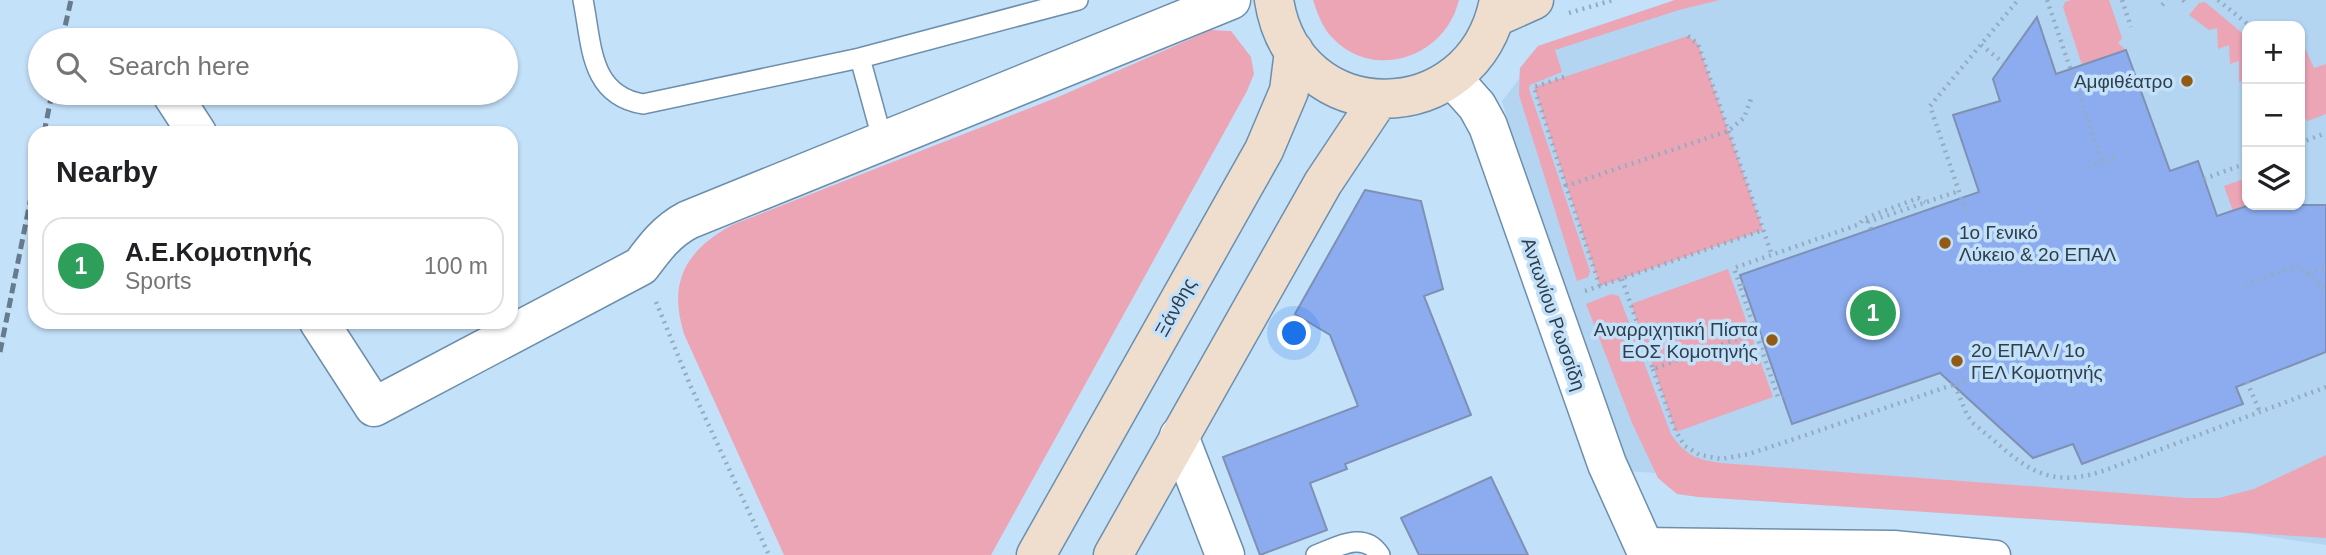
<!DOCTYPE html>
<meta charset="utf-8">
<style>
:root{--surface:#fff;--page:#f2f2f2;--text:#202124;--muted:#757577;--line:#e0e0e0;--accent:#935a15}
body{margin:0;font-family:Helvetica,sans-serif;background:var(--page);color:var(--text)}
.controls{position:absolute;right:21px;top:21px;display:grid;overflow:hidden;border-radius:14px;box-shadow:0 2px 5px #0004}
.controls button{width:63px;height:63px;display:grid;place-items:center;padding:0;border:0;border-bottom:2px solid var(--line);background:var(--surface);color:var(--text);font:35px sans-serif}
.you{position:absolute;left:1295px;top:334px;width:24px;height:24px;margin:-18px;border:5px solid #fff;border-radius:50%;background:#1a73e8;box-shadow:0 0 0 10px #1a73e833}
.badge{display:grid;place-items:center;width:46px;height:46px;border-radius:50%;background:var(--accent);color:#fff;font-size:23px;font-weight:700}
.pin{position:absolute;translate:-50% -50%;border:4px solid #fff;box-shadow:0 2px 7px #0006}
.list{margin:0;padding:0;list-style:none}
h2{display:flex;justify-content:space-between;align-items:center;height:91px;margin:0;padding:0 28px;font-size:30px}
h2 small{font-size:23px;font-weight:400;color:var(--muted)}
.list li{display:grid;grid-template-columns:46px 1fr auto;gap:21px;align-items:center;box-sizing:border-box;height:98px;margin:0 14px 14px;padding:0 14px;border:2px solid var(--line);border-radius:21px}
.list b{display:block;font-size:26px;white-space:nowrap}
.list p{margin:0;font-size:23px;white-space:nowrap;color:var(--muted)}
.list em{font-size:23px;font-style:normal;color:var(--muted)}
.icon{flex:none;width:38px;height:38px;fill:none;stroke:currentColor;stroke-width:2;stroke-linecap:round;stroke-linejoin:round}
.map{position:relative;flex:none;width:2326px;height:555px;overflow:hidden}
.search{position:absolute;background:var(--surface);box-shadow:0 2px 5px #0004;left:28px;top:28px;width:490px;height:77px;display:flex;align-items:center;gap:18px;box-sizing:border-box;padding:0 24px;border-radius:38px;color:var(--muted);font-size:26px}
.panel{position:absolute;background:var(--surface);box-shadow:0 2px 5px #0004;left:28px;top:126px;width:490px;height:203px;border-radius:21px}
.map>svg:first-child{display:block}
.built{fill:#b3d5f1;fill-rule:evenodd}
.green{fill:#eca5b5}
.building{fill:#8cacef;stroke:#7e90b4;stroke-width:2}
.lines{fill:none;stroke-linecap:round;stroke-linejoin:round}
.service-casing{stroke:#6d8fac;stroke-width:22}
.pedestrian-casing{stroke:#6d8fac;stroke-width:31}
.minor-casing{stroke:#6d8fac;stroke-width:41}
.tertiary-casing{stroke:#6d8fac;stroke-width:41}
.secondary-casing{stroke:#6d8fac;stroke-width:41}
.path{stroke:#94acc1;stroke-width:4.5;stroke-dasharray:2 5;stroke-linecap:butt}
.service{stroke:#fff;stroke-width:19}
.pedestrian{stroke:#fff;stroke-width:28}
.minor{stroke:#fff;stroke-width:38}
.tertiary{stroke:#fff;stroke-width:38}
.secondary{stroke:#efdecd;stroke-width:38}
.rail{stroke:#677b8d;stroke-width:5;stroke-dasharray:10 5;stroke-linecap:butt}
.poi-dot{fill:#935a15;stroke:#c4e1fa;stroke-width:2.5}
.labels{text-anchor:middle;stroke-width:7;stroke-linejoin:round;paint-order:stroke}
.poi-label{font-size:19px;fill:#2f3e4b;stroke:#c4e1fa;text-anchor:end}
.street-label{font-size:19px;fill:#2f3e4b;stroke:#c4e1fa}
</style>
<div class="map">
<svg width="2326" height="555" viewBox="0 0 2326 555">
<rect width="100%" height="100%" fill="#c4e1fa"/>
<!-- built -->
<path class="built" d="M 1675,0 L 2326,0 L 2326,545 L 2243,533 L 1699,497 L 1677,494 L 1658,478 L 1656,473 L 1626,471 L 1548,251 L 1502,101 L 1519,79 L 1520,68 L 1538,46 ZM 2247,26 L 2300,26 L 2300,205 L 2247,205 Z"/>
<!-- green -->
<path class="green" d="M 1313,0 L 1459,0 C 1445,59 1370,83 1329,34 C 1321,24 1317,12 1313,0 Z
M 1675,0 L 1720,0 L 1679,10 L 1555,50 L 1562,72 L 1530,85 L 1529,89 L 1590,271 L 1588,277 L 1577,281 L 1519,95 L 1520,68 L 1538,46 Z
M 2071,0 L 2109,0 L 2122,38 L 2118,43 L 2126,50 L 2082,65 L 2063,7 L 2065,2 Z
M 2205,2 L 2247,37 L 2247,79 L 2239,82 L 2239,61 L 2230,64 L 2229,45 L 2218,49 L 2217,28 L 2209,30 L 2189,15 L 2199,3 Z
M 1211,30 L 1231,31 L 1251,57 L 1254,74 L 1247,91 L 991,555 L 784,555 L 684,334 C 668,282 685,251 732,225 L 1058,97 Z
M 1688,36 L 1698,44 L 1763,230 L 1600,286 L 1534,87 Z
M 2300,43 L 2304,46 L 2314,68 L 2326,64 L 2326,114 L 2308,121 L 2300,114 Z
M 2247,178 L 2247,205 L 2250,205 L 2233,211 L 2224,186 Z
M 1728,269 L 1773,397 L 1676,432 L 1631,304 Z
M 1611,294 L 1619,296 L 1671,434 C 1686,456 1696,459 1721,463 L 2187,498 L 2219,498 L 2254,489 L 2326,455 L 2326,538 L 1699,497 L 1677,494 L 1658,478 L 1632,423 L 1586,304 Z"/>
<!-- building -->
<path class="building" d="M 2037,17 L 2056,74 L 2126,50 L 2170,171 L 2198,161 L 2217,216 L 2250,205 L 2326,205 L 2326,352 L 2236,387 L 2243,404 L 2082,464 L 2073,444 L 2033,458 L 1940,373 L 1792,424 L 1740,275 L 1979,192 L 1953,115 L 2000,101 L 1993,79 Z
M 1365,190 L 1421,201 L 1443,289 L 1424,296 L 1471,415 L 1345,464 L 1347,469 L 1310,483 L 1327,530 L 1260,555 L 1223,457 L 1358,406 L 1330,335 L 1295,314 Z
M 1491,477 L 1528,555 L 1419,555 L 1401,518 Z"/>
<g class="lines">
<defs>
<path id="service" d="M 583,0 C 592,44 589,95 643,104 L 860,58 L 1078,0
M 860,58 L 883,142
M 1316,555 C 1337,547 1364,530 1380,555"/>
<path id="pedestrian" d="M 1640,542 L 1894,545 L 1996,555"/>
<path id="minor" d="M 171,93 L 197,133
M 319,322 L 374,407 L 641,266 C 655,247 667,231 688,220 L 1231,0
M 1179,436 L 1225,555"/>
<path id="tertiary" d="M 1452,78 L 1477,106 L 1488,126 L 1607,464 L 1648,555"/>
<path id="secondary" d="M 1274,0 C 1294,131 1474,132 1499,0
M 1496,17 L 1534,0
M 1036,555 L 1264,150 L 1289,91 L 1294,51
M 1113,555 L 1323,183 L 1379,99"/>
</defs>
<!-- service casing -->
<use href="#service" class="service-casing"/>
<!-- pedestrian casing -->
<use href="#pedestrian" class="pedestrian-casing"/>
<!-- minor casing -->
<use href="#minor" class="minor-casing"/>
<!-- tertiary casing -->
<use href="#tertiary" class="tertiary-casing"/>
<!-- secondary casing -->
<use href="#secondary" class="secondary-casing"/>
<!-- path -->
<path class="path" d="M 2047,0 L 2102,162 L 2115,158
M 2122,0 L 2131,27
M 2183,0 L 2185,2 L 2187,0
M 2218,0 L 2250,26
M 2162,5 L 2167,0
M 1569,13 L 1613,0
M 2291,26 L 2295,25
M 1688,36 L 1698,44 L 1772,255
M 1981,45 L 2004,63
M 1564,77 L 1534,87 L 1566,186
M 2300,143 L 2326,133
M 2088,167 L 2102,162
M 2204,179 L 2247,163
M 1966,212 L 1930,106 L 2018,0
M 1871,229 L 1868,222 L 1959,191
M 2307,273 L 2326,291
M 1622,279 L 1653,369 L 1756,332
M 1744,284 L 1740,286 L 1778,397 L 1783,396
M 2245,285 L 2297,265 L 2307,273 L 2326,267
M 1600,286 L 1566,186 L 1728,131 L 1744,118 L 1751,99
M 1740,286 L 1734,268 L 1860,224 L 1863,219 L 1918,198 L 1925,202
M 1585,291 L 1763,230
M 656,302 L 691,387 L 769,555
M 1653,369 L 1676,432 L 1685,446 L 1700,455 L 1721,459 L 1749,454 L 1809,434 L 2011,365 L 2015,378
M 2247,382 L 2260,412
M 1955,385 L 1967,415 L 1974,424 C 2019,460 2040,492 2103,471 L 2326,387"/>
<!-- service -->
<use href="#service" class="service"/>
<!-- pedestrian -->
<use href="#pedestrian" class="pedestrian"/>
<!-- minor -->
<use href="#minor" class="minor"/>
<!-- tertiary -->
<use href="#tertiary" class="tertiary"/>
<!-- secondary -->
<use href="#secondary" class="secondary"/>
<!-- rail -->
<path class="rail" d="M 62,40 L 71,0
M 44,133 L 52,93
M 0,352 L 35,177"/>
</g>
<!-- markers -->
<g class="poi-dot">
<circle cx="2187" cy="81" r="7"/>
<circle cx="1945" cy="243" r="7"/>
<circle cx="1772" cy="340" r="7"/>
<circle cx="1957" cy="361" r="7"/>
</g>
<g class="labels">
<!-- poi labels -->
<g class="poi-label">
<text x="2173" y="88">Αμφιθέατρο</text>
<text x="1959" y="239" text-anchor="start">1ο Γενικό<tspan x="1959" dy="22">Λύκειο &amp; 2ο ΕΠΑΛ</tspan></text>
<text x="1758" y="336">Αναρριχητική Πίστα<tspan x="1758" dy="22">ΕΟΣ Κομοτηνής</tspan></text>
<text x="1971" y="357" text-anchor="start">2ο ΕΠΑΛ / 1ο<tspan x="1971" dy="22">ΓΕΛ Κομοτηνής</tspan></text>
</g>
<!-- street labels -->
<g class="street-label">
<text transform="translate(1175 307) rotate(-61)" y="7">Ξάνθης</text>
<text transform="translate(1554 314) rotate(71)" y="7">Αντωνίου Ρωσσίδη</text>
</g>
</g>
</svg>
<div class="controls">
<button>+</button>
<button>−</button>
<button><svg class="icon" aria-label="layers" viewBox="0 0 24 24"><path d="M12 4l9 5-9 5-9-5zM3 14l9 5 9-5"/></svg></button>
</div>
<div class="you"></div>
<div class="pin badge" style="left:1873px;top:313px;background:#2e9e5b">1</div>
<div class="search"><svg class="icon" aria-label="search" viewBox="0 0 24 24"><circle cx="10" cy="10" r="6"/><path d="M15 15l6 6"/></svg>Search here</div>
<section class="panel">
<h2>Nearby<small></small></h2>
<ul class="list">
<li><span class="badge" style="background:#2e9e5b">1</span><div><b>Α.Ε.Κομοτηνής</b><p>Sports</p></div><em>100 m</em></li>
</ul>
</section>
</div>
